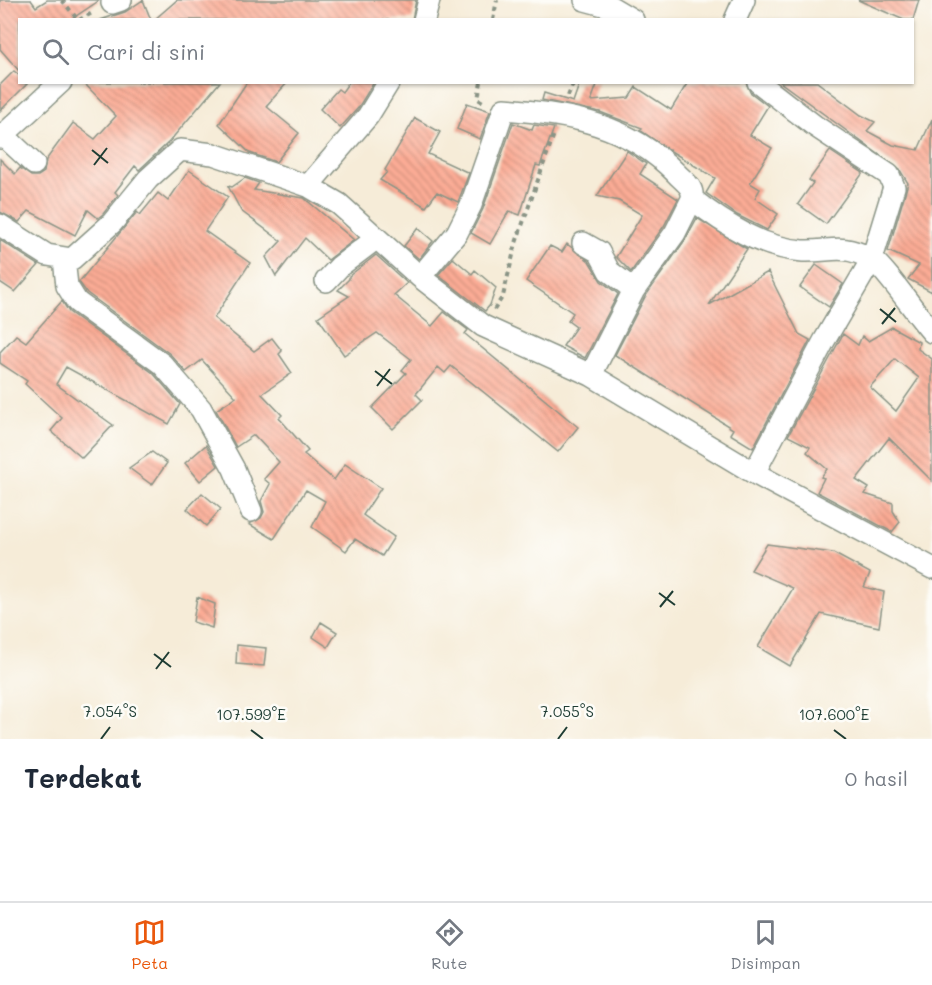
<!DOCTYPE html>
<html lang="id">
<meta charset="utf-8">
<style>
:root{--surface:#fff;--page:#f2f2f3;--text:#1f2937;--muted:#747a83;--line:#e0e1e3;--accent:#ea580c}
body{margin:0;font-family:Mali,sans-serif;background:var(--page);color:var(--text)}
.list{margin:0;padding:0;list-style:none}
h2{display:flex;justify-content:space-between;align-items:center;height:78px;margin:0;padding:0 24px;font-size:26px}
h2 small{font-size:20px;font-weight:400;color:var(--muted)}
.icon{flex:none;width:33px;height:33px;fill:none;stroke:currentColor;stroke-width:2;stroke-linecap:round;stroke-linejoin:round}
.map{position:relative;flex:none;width:932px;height:739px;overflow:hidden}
.search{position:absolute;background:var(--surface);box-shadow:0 2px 4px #0004;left:18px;right:18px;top:18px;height:66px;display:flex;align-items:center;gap:15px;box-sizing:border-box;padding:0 21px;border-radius:0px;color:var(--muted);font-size:22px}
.sheet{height:162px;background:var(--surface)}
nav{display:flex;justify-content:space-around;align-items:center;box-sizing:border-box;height:84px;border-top:2px solid var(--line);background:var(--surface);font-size:16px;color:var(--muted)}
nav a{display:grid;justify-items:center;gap:3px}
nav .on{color:var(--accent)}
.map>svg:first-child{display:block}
.building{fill:url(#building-back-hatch);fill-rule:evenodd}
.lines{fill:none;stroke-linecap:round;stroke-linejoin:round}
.street-casing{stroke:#8a9486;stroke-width:24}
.path{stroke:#8a9486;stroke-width:4;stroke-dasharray:4.5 4.5;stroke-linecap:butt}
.street{stroke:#fff;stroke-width:21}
.ticks{fill:none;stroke:#1f3d34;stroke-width:2}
.ticks-label{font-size:15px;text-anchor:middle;fill:#1f3d34;stroke:#fdfcf7;stroke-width:5;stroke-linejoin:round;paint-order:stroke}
</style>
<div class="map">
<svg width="932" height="739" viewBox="0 0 932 739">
<defs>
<pattern id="building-back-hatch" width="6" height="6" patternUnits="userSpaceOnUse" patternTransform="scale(1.5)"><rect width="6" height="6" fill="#fcac95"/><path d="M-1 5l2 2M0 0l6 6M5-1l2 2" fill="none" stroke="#cb8d7a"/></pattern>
</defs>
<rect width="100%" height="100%" fill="#fdfcf7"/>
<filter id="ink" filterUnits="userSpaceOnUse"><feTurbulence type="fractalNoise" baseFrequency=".0167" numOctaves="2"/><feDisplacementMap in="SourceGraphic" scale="12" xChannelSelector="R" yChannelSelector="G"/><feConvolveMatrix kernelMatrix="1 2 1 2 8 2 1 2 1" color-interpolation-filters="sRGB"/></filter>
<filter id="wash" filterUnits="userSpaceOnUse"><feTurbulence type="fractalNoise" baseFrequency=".008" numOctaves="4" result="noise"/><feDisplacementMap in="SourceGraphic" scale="24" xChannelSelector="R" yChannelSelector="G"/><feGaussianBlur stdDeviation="1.35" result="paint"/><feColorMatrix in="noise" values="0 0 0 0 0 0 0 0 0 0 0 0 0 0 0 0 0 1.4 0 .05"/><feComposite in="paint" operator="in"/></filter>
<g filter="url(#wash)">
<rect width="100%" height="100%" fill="#f6ecd8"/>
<g id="blocks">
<!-- building -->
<path class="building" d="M 0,0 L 31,0 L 36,7 L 47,0 L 100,0 L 70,20 L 20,20 L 20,72 L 0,49 Z
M 143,0 L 151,20 L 100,20 L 125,12 Z
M 177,0 L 416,0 L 412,20 L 154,20 Z
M 858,0 L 919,0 L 913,20 L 904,20 Z
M 14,71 L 20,76 L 20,82 L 27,84 L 0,111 L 0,85 Z
M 83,82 L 220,82 L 169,142 L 139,170 L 135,166 L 115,192 L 118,195 L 103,214 L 98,218 L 88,210 L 75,235 L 29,211 L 19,222 L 0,212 L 0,159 L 15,174 L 20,168 L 31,176 L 38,176 L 44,172 L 46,160 L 73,123 L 95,139 L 116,116 Z
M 247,82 L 288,82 L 266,106 L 299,133 L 276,162 L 250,153 L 219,124 Z
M 349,82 L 374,82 L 358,108 L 340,128 L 320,109 L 338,89 L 342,92 Z
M 580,82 L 598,82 L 591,101 L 629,98 L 636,87 L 671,110 L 688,82 L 746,82 L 750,92 L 768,106 L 750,135 L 772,148 L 750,183 L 760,189 L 755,198 L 778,214 L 767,230 L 737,215 L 706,193 L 715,178 L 669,150 L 640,130 L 642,128 L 600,112 L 542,100 L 544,93 L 573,102 Z
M 780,82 L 817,82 L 861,115 L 875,122 L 867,131 L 893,145 L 918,150 L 932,119 L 932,292 L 908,279 L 919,265 L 888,251 L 908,183 L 900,170 Z
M 467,103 L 490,111 L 480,139 L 457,129 Z
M 415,118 L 440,132 L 428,154 L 469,173 L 458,202 L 437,192 L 426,207 L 380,180 L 387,172 L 385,170 Z
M 513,123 L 532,130 L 534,125 L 554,128 L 540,166 L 536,165 L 520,215 L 509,211 L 490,244 L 471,233 L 483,209 Z
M 627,151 L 646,164 L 640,174 L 678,199 L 664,226 L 631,272 L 616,257 L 642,215 L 619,201 L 597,196 Z
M 830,151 L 863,173 L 826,224 L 798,204 L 813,183 L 809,180 Z
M 189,170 L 228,197 L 205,231 L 250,263 L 214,318 L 254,351 L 272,338 L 282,351 L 279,354 L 292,373 L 262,394 L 282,415 L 279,418 L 308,451 L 304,454 L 334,480 L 345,464 L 381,488 L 363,515 L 394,537 L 382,556 L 355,539 L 346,551 L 312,527 L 325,501 L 306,490 L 274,539 L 249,524 L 261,518 L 264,512 L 261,501 L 270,484 L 264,479 L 279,462 L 254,435 L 236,447 L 216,410 L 236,397 L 202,360 L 186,372 L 170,354 L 87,293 L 79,282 L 137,212 L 140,215 L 158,193 L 168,201 Z
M 245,178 L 259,183 L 254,190 L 304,198 L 354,240 L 328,260 L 305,238 L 276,276 L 266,257 L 281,241 L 241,211 L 228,186 L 232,187 Z
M 697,218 L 747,249 L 709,305 L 768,272 L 799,334 L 810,340 L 753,448 L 730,434 L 733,429 L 615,355 L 645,297 L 685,240 Z
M 418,228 L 433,241 L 419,259 L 404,246 Z
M 0,240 L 39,265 L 15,292 L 0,282 Z
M 567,244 L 589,261 L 601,281 L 618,294 L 585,358 L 563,346 L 576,327 L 568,321 L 573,313 L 526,281 L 550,246 L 562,252 Z
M 376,255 L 407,283 L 394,295 L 432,326 L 444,312 L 468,330 L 465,334 L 578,427 L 558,452 L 451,366 L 445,373 L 438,367 L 416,394 L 422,400 L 393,429 L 372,408 L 406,373 L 402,370 L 411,359 L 377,333 L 344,355 L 318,317 L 349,296 L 338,290 L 349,279 L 349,276 Z
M 453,258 L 472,274 L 475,270 L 496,288 L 490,305 L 485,311 L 438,275 Z
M 816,265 L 843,284 L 829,307 L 800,287 Z
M 62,301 L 69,312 L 153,373 L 180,404 L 169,424 L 66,367 L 56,384 L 113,425 L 82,458 L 51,431 L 62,418 L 25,384 L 27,381 L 0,363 L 0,352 L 16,335 L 26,342 Z
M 892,327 L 919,342 L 918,349 L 932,359 L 932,481 L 889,438 L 856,480 L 869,488 L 865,494 L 893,503 L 893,511 L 900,522 L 892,532 L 817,492 L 824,478 L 821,477 L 827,469 L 807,452 L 810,447 L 788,436 L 843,334 L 858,345 L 862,336 L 868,341 ZM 895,359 L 919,378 L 896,411 L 870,387 Z
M 206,445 L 218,466 L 200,481 L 185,463 Z
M 152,452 L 167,463 L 152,485 L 129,468 Z
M 202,493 L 221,509 L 206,526 L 187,509 Z
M 767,544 L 833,553 L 870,573 L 864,587 L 884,592 L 879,627 L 821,614 L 790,666 L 758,647 L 793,588 L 751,570 Z
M 197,597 L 215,604 L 212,628 L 193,622 Z
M 321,622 L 337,632 L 328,647 L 313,637 Z
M 237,645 L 266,648 L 264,666 L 236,664 Z"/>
</g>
</g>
<g filter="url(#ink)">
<use href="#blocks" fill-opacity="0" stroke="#8a9486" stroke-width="1.5"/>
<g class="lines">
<defs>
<path id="street" d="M 585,0 L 611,7 L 633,20
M 112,3 L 121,0
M 424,20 L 429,0
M 735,20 L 744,0
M 3,135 L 34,164
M 0,138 L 61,82
M 308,186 L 368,116 L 389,82
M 0,225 L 47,255 L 72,259 L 112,223 L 148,179 L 180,150 L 213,154 L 308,186 L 339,204 L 420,277 L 483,326 L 591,375 L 754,473 L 932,568
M 583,243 L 599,252 L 609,271 L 634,290
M 64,259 L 67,286 L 77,302 L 162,364 L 201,409 L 234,469 L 251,511
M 420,277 L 457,233 L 471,205 L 504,109 C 570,114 628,124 676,173 C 684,182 694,186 692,199
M 326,281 L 340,266 L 377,238
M 591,375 L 634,290 L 675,233 L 692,199 C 724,224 761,248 803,251 C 832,252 840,243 870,258 C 883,265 919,318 932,332
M 754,473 L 824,341 L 872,259 L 894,187 L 889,175 L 815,126 L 758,82"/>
</defs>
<!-- street casing -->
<use href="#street" class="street-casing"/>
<!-- path -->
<path class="path" d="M 62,0 L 78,20
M 79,20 L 94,12
M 493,20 L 497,0
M 481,82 L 478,99 L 486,104
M 568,96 L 574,82
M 494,310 L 503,296 L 516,243 L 554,134"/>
<!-- street -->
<use href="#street" class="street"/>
</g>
</g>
<!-- ticks -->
<path class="ticks" d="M 92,150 L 108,163M 94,165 L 107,148M 880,309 L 896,322M 882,324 L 895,308M 375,371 L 392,384M 377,386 L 390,369M 659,593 L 675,605M 660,607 L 673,591M 154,654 L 171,667M 156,669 L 169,652M 251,730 L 263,739M 834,730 L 846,739M 101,739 L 110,727M 558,739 L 567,727"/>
<g class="ticks-label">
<text x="110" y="717">7.054°S</text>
<text x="567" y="717">7.055°S</text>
<text x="251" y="720">107.599°E</text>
<text x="834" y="720">107.600°E</text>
</g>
</svg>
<div class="search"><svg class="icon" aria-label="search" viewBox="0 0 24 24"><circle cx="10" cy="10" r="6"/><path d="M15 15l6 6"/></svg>Cari di sini</div>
</div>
<section class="sheet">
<h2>Terdekat<small>0 hasil</small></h2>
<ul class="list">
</ul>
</section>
<nav>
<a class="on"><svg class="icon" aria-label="map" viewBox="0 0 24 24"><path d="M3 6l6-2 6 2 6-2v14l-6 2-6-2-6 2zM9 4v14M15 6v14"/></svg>Peta</a>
<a><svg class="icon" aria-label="directions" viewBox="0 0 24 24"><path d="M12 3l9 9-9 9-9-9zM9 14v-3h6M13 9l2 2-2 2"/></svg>Rute</a>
<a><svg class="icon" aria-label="saved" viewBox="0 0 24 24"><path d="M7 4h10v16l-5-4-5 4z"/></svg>Disimpan</a>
</nav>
